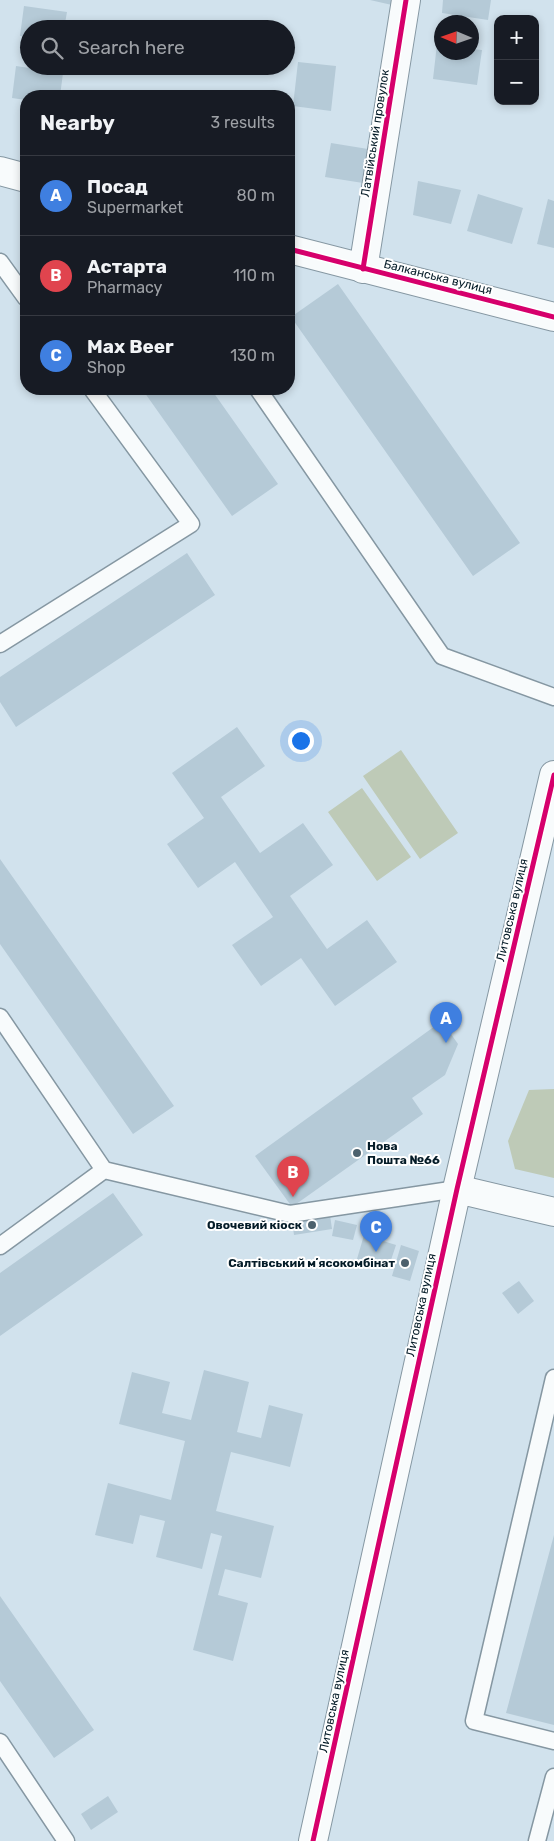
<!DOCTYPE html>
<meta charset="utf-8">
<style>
:root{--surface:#171b24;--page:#242831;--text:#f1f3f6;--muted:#9ea1a6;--line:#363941;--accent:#a7b1b8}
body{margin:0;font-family:Rubik,sans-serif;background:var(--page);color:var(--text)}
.controls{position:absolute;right:15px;top:15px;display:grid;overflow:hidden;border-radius:10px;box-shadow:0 2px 8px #0003}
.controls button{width:45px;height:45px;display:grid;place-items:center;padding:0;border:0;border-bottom:1px solid var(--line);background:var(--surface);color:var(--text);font:25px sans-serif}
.compass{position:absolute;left:434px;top:15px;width:45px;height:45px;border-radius:50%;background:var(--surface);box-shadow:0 2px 8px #0003;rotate:272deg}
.you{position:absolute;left:300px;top:740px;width:18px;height:18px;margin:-12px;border:4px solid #fff;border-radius:50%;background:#1a73e8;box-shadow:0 0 0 8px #1a73e833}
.badge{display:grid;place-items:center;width:32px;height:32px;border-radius:50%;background:var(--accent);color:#fff;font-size:16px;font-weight:700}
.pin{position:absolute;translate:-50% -41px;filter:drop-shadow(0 1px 2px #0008)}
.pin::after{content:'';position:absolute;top:26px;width:18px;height:15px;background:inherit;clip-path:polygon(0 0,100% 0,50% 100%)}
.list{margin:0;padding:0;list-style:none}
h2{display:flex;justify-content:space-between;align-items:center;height:65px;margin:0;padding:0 20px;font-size:21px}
h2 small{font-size:16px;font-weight:400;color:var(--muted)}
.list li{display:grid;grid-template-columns:32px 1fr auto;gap:15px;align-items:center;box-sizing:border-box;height:80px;padding:0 20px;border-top:1px solid var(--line)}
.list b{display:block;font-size:19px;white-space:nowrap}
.list p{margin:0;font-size:16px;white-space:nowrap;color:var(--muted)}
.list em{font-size:16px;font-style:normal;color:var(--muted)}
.icon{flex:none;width:28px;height:28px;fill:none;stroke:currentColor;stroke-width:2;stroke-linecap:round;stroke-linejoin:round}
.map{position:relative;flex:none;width:554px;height:1841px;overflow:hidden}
.search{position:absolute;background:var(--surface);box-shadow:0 2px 8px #0003;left:20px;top:20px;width:275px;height:55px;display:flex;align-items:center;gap:12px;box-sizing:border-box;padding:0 18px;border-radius:28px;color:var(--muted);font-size:19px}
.panel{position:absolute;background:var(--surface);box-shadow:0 2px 8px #0003;left:20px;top:90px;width:275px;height:305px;border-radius:20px}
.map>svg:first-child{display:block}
.green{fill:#becab7}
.building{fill:#b5cad7}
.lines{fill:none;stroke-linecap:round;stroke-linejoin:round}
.lane-casing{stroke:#8597a2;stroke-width:19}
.street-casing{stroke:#8597a2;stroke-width:30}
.secondary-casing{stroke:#8597a2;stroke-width:30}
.lane{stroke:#f8fbfc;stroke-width:16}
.street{stroke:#f8fbfc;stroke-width:28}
.secondary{stroke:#f8fbfc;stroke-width:28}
.cycleway-casing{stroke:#fff;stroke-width:8}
.cycleway{stroke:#d6006c;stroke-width:5}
.poi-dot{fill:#4c616d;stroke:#fff;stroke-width:2}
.labels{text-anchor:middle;stroke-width:4;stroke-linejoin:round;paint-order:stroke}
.street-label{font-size:12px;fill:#051c28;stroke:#fff}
.poi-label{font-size:12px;font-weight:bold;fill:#051c28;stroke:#fff;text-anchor:end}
</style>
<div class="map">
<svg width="554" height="1841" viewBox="0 0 554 1841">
<rect width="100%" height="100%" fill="#d1e2ed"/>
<!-- green -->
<path class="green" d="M 401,750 L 458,833 L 420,859 L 363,776 Z
M 362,788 L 411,857 L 377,881 L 328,812 Z
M 554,1089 L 554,1178 L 515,1169 L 508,1141 L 529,1090 Z"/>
<!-- building -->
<path class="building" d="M 370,0 L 392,0 L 392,5 Z
M 443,0 L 491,0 L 488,20 L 442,13 Z
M 24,6 L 67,12 L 64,29 L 29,29 L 29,37 L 20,36 Z
M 437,44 L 442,44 L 442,52 L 472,52 L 472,49 L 482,50 L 477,85 L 433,79 Z
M 298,62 L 336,66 L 331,111 L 293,106 Z
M 16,66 L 63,73 L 60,96 L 26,96 L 26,100 L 12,98 Z
M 331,143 L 368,149 L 363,183 L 325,177 Z
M 418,181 L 461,190 L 451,224 L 413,215 Z
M 478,194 L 523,208 L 512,244 L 467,231 Z
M 548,199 L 554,201 L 554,248 L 537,244 Z
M 338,284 L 520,543 L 473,576 L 291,317 Z
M 142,389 L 211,389 L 278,484 L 232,516 Z
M 187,553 L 215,595 L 16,727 L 0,702 L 0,677 Z
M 237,727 L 265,766 L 221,797 L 260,853 L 303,823 L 333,865 L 290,896 L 327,949 L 367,920 L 397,962 L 335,1006 L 301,958 L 261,986 L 232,945 L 273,917 L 235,862 L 198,888 L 167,844 L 204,818 L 172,773 Z
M 0,859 L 174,1106 L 133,1134 L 0,944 Z
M 442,1021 L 458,1044 L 445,1075 L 412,1098 L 423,1114 L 292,1207 L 255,1156 Z
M 113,1193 L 143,1235 L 0,1336 L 0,1273 Z
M 330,1215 L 332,1229 L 294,1235 L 292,1220 Z
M 335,1220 L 357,1225 L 353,1240 L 332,1236 Z
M 364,1235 L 396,1245 L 388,1269 L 357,1259 Z
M 401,1245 L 419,1251 L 410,1281 L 392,1276 Z
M 519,1281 L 534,1301 L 518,1314 L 502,1293 Z
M 204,1370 L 249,1382 L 237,1432 L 261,1438 L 269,1405 L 303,1414 L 290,1467 L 231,1452 L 216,1511 L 274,1526 L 261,1578 L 225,1569 L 218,1595 L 248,1603 L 233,1661 L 193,1650 L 222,1536 L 211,1533 L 202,1569 L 156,1557 L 165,1521 L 140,1515 L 133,1544 L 95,1535 L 108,1483 L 171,1500 L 185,1441 L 119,1424 L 132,1372 L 170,1382 L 162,1413 L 191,1420 Z
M 554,1535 L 554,1725 L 506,1713 Z
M 0,1596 L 94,1730 L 54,1758 L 0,1681 Z
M 108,1796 L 118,1812 L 91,1830 L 81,1814 Z"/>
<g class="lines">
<defs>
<path id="lane" d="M 0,262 L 26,298
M 258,389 L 442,656 L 554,697
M 0,644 L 191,524 L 92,389
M 0,1017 L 104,1170
M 0,1246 L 104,1170 L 290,1214 L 457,1189
M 554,1378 L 474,1721 L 554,1741
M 0,1742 L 66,1841
M 537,1841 L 554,1777"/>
<path id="street" d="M 363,269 L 406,0
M 457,1189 L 554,1212
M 313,1841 L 457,1189 L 554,775"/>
<path id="secondary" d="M 0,171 L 26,178
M 289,249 L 554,317"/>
</defs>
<!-- lane casing -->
<use href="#lane" class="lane-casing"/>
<!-- street casing -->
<use href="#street" class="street-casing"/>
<!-- secondary casing -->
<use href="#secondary" class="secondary-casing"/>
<!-- lane -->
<use href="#lane" class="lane"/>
<!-- street -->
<use href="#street" class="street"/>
<!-- secondary -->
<use href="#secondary" class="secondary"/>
<defs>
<path id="cycleway" d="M 289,249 L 554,317
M 363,269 L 406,0
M 313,1841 L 457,1189 L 554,775"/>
</defs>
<!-- cycleway casing -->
<use href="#cycleway" class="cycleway-casing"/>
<!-- cycleway -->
<use href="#cycleway" class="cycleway"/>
</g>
<!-- markers -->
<g class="poi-dot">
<circle cx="357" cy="1153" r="5"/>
<circle cx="312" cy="1225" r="5"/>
<circle cx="405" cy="1263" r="5"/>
</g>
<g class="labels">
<!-- street labels -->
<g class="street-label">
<text transform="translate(375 133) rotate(-81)" y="4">Латвійський провулок</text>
<text transform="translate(438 277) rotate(14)" y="4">Балканська вулиця</text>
<text transform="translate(512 910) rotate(-77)" y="4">Литовська вулиця</text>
<text transform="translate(421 1305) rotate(-78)" y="4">Литовська вулиця</text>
<text transform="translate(334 1701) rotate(-78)" y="4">Литовська вулиця</text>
</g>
<!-- poi labels -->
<g class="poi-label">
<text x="367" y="1150" text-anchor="start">Нова<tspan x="367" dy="14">Пошта №66</tspan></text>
<text x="302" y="1229">Овочевий кіоск</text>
<text x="395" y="1267">Салтівський мʼясокомбінат</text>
</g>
</g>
</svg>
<div class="controls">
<button>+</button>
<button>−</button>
</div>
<svg class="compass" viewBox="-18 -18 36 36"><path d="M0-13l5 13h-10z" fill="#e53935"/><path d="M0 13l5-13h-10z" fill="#9ea1a6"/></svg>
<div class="you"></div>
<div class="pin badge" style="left:446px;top:1043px;background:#3f7fe0">A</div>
<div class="pin badge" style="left:293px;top:1197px;background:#e0444e">B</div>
<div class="pin badge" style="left:376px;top:1252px;background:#3f7fe0">C</div>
<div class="search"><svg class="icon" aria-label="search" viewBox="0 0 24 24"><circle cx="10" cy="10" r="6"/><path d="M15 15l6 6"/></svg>Search here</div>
<section class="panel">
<h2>Nearby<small>3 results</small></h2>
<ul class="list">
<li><span class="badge" style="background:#3f7fe0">A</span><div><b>Посад</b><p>Supermarket</p></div><em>80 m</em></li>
<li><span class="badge" style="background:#e0444e">B</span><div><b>Астарта</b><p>Pharmacy</p></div><em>110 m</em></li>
<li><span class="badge" style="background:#3f7fe0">C</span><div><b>Max Beer</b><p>Shop</p></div><em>130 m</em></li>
</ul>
</section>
</div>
